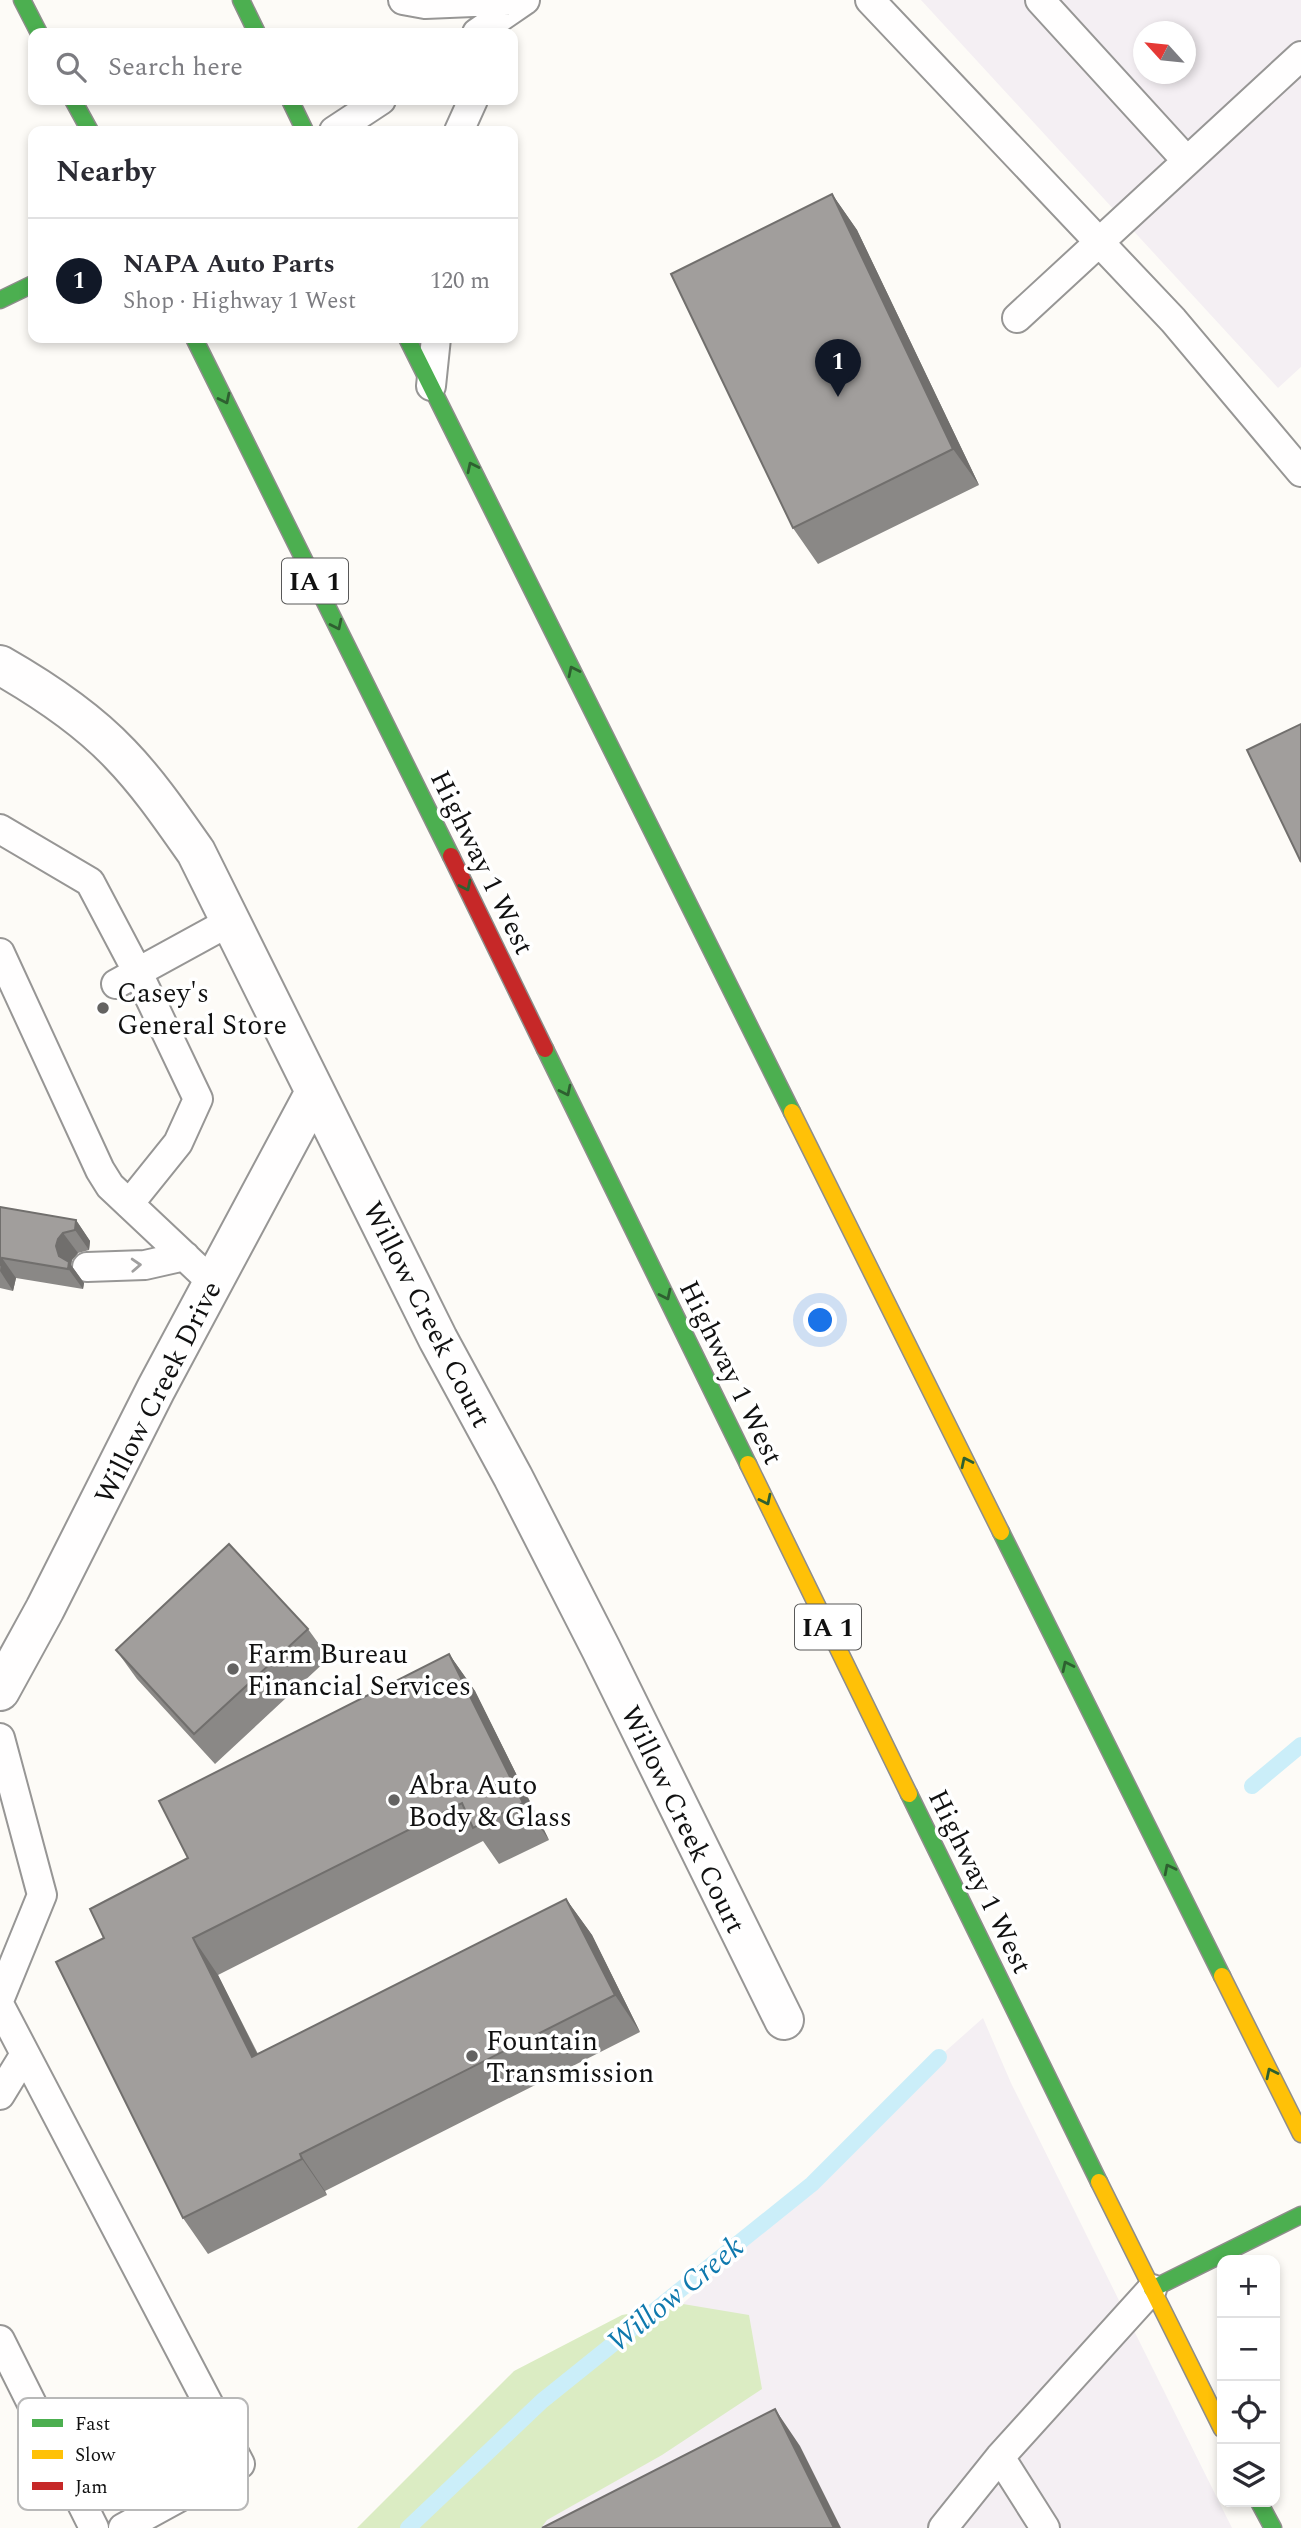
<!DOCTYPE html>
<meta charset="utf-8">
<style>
:root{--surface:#fff;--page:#f7f7f7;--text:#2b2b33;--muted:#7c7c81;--line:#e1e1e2;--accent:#111827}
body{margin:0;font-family:Spectral,serif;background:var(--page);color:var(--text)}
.controls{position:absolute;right:21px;bottom:21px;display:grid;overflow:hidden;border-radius:14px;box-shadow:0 4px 10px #0003}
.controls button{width:63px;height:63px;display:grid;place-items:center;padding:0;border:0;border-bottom:2px solid var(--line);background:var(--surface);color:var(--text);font:35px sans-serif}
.compass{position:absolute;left:1133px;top:21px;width:63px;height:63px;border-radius:50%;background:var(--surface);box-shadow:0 4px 10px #0003;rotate:297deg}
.you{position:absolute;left:821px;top:1321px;width:24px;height:24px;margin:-18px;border:5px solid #fff;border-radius:50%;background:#1a73e8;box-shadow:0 0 0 10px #1a73e833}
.badge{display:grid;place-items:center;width:46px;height:46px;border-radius:50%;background:var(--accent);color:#fff;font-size:23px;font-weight:700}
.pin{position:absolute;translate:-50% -58px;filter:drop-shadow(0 2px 4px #0008)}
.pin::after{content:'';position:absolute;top:37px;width:24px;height:21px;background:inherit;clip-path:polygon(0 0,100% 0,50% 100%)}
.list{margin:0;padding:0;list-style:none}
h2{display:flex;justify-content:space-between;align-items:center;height:91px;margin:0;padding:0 28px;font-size:30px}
h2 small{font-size:23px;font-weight:400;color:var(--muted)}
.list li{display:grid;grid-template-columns:46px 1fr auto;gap:21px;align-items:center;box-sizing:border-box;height:126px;padding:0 28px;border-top:2px solid var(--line)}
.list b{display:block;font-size:26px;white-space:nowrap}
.list p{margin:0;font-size:23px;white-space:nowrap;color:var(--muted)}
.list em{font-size:23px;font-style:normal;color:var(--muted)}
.icon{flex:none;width:38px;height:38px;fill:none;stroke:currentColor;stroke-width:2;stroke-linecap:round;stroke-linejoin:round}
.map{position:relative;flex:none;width:1301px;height:2528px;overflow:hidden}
.search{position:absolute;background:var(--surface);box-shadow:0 4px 10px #0003;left:28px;top:28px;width:490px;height:77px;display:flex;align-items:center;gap:18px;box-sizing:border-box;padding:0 24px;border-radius:14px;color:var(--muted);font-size:26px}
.panel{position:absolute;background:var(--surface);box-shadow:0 4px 10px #0003;left:28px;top:126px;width:490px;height:217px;border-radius:14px}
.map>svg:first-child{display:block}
.industrial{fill:#f4eff3;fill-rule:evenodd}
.forest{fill:#dbecc3}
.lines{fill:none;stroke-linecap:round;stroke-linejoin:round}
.stream{stroke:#cbeef9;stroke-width:16}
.lane-casing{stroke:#979695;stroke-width:32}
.street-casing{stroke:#979695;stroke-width:42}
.fast-casing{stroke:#8e8d8b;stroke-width:19}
.slow-casing{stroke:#8e8d8b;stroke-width:19}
.jam-casing{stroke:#8e8d8b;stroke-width:19}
.lane{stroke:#fffefe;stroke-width:28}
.street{stroke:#fffefe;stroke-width:38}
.fast{stroke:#4caf50;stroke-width:16}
.slow{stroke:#ffc107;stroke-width:16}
.jam{stroke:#c62828;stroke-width:16}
.wall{fill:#8a8886}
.shaded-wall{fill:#716f6d}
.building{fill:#a19e9c;stroke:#716f6d;stroke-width:2}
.oneway{stroke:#2e6030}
.oneway2{stroke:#a09f9f}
.poi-dot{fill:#646362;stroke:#fff;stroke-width:2.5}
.labels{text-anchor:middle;stroke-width:7;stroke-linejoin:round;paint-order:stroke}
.shield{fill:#fff;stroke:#585858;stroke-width:2}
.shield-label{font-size:26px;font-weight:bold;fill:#111}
.street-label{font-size:28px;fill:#111;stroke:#fff}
.poi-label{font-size:28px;fill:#111;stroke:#fff;text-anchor:start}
.water-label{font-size:30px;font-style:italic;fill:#0f79ae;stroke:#fff}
.key{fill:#fff;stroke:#b8b8b8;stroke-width:2}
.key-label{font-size:19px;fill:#111}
</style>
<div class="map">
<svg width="1301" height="2528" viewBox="0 0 1301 2528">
<rect width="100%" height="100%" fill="#fdfbf7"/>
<!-- industrial -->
<path class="industrial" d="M 921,0 L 1301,0 L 1301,367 L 1278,388 ZM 1144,32 L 1186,32 L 1186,74 L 1144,74 Z
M 983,2018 L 1011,2083 L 1232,2528 L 441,2528 L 812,2184 L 939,2057 Z"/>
<!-- forest -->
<path class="forest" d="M 683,2304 L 749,2315 L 762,2389 L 662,2455 L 547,2520 L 541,2528 L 357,2528 L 514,2371 L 622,2315 Z"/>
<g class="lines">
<!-- stream -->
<path class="stream" d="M 1252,1786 L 1301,1745
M 408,2528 L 542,2401 L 812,2184 L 939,2057"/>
<defs>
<path id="lane" d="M 403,0 L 425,4 L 525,0
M 870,0 L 1173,320 L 1301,472
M 1040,0 L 1187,161
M 477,33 L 525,0
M 334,131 L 381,100
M 459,131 L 473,100
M 1017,318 L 1301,56
M 431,386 L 436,338
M 0,829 L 90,882 L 137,971 L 198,1099 L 178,1143 L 129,1204
M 0,953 L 100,1170 L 110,1186 L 213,1283
M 116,984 L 231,921
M 87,1267 L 145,1265 L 185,1256
M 0,1738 L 42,1895 L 0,1998
M 0,2006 L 240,2464 L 123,2528
M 0,2095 L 25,2054
M 0,2340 L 94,2528
M 1000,2457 L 1045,2528
M 943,2528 L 1000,2457 L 1152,2289"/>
<path id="street" d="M 0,665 C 42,689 87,719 120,754 C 149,784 172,818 196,852 L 438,1339 L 513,1477 L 601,1649 L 784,2020
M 0,1691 L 45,1609 L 156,1389 L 315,1092"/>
<path id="fast" d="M 22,0 L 39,33
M 241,0 L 257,33
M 73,100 L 90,131
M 290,100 L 305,131
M 0,300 L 33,284
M 194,338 L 451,856
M 407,338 L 792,1112
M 545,1049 L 748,1464
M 1001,1532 L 1222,1976
M 909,1794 L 1099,2182
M 1152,2289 L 1301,2215
M 1259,2502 L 1273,2528"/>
<path id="slow" d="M 792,1112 L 1001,1532
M 748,1464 L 909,1794
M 1222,1976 L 1301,2134
M 1099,2182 L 1222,2429"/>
<path id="jam" d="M 451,856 L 545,1049"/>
</defs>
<!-- lane casing -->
<use href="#lane" class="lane-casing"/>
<!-- street casing -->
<use href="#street" class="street-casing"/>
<!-- fast casing -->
<use href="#fast" class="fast-casing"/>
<!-- slow casing -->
<use href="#slow" class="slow-casing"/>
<!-- jam casing -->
<use href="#jam" class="jam-casing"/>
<!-- lane -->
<use href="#lane" class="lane"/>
<!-- street -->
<use href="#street" class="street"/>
<!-- fast -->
<use href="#fast" class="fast"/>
<!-- slow -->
<use href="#slow" class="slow"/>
<!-- jam -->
<use href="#jam" class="jam"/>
</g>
<!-- wall -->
<path class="wall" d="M 832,194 L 857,230 L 979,485 L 818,564 L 793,528 Z
M 0,1207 L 76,1220 L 90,1241 L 89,1250 L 78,1253 L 72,1260 L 71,1265 L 84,1283 L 83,1289 L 16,1278 L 13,1291 L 0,1288 Z
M 308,1629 L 329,1658 L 215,1764 L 137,1679 L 116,1650 Z
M 449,1654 L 475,1691 L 549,1840 L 499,1864 L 483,1841 L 218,1975 L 258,2054 L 566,1899 L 592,1935 L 640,2032 L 325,2191 L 327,2195 L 208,2254 L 183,2218 L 104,1938 Z"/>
<!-- shaded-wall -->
<path class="shaded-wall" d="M 832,194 L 857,230 L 979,485 L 953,449 Z
M 76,1220 L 90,1241 L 89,1250 L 75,1230 Z
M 63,1233 L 78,1253 L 72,1260 L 71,1265 L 84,1283 L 83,1289 L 59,1256 L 56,1246 L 58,1239 Z
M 2,1258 L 16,1278 L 13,1291 L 0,1271 Z
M 449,1654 L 475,1691 L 549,1840 L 523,1803 Z
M 566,1899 L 592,1935 L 640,2032 L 615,1995 Z
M 193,1938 L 218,1975 L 277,2094 L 252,2057 Z
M 300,2154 L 325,2191 L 327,2195 L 302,2159 Z
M 775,2409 L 800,2446 L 841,2528 L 834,2528 Z"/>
<!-- building -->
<path class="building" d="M 832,194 L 953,449 L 793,528 L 671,274 Z
M 1301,724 L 1301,862 L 1247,750 Z
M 0,1207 L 76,1220 L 75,1230 L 63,1233 L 58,1239 L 56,1246 L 59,1256 L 69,1262 L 68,1269 L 2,1258 L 0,1266 Z
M 229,1544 L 308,1629 L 194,1734 L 116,1650 Z
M 449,1654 L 523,1803 L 473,1828 L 462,1803 L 193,1938 L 252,2057 L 566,1899 L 615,1995 L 300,2154 L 302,2159 L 183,2218 L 56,1962 L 104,1938 L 90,1909 L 188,1858 L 159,1801 Z
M 775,2409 L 834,2528 L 542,2528 Z"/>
<!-- one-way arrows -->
<defs><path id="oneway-chevron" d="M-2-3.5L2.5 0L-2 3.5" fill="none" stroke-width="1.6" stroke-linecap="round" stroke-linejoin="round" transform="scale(1.75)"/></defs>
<g class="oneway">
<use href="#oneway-chevron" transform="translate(225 399) rotate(64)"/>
<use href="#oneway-chevron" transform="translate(472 467) rotate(-116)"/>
<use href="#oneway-chevron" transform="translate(337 625) rotate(64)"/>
<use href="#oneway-chevron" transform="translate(573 671) rotate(-116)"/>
<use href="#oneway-chevron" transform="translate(466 886) rotate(64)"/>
<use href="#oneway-chevron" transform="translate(566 1091) rotate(64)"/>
<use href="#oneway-chevron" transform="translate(666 1295) rotate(64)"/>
<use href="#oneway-chevron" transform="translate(966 1462) rotate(-116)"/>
<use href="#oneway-chevron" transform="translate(766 1500) rotate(64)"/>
<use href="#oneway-chevron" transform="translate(1067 1666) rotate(-116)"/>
<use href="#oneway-chevron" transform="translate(1169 1869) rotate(-117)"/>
<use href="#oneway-chevron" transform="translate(1271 2073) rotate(-116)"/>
</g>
<use class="oneway2" href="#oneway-chevron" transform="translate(136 1265) rotate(-3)"/>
<!-- markers -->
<g class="poi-dot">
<circle cx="103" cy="1008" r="7"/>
<circle cx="233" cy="1669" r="7"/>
<circle cx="394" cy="1800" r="7"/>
<circle cx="472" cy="2056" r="7"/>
</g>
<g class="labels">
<!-- shield labels -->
<g class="shield">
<rect x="282" y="558.5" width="66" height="45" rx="5"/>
<rect x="795" y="1604.5" width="66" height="45" rx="5"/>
</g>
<g class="shield-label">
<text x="315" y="590">IA 1</text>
<text x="828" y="1636">IA 1</text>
</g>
<!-- street labels -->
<g class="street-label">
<text transform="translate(483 862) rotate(64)" y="10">Highway 1 West</text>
<text transform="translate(428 1314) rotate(63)" y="10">Willow Creek Court</text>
<text transform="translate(732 1372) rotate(64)" y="10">Highway 1 West</text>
<text transform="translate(157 1392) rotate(-63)" y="10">Willow Creek Drive</text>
<text transform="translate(684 1819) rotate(64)" y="10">Willow Creek Court</text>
<text transform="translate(981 1881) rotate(64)" y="10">Highway 1 West</text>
</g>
<!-- poi labels -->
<g class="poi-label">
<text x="117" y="1002">Casey's<tspan x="117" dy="32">General Store</tspan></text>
<text x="247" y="1663">Farm Bureau<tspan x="247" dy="32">Financial Services</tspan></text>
<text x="408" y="1794">Abra Auto<tspan x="408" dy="32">Body &amp; Glass</tspan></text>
<text x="486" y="2050">Fountain<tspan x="486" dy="32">Transmission</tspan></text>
</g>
<!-- water labels -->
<g class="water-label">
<text transform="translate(675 2294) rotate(-39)" y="10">Willow Creek</text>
</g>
</g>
<!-- legend -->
<rect x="18" y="2398" width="230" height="112" rx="10" class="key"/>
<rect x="32" y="2419" width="31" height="8" fill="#4caf50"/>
<rect x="32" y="2450" width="31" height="9" fill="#ffc107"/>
<rect x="32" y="2482" width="31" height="8" fill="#c62828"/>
<g class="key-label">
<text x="75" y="2430">Fast</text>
<text x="75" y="2461">Slow</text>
<text x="75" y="2493">Jam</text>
</g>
</svg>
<div class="controls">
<button>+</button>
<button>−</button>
<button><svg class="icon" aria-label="locate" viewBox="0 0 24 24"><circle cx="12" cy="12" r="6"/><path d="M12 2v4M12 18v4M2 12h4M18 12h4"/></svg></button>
<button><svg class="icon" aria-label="layers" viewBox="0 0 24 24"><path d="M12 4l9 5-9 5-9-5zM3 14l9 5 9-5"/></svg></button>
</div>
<svg class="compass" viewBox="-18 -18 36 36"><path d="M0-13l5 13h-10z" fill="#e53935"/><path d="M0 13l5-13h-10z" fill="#7c7c81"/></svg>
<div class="you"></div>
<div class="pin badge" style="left:838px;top:397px">1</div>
<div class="search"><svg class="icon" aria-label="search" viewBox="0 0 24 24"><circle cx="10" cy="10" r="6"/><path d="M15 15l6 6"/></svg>Search here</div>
<section class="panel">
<h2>Nearby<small></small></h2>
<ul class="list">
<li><span class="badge">1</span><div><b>NAPA Auto Parts</b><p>Shop · Highway 1 West</p></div><em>120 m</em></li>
</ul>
</section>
</div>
